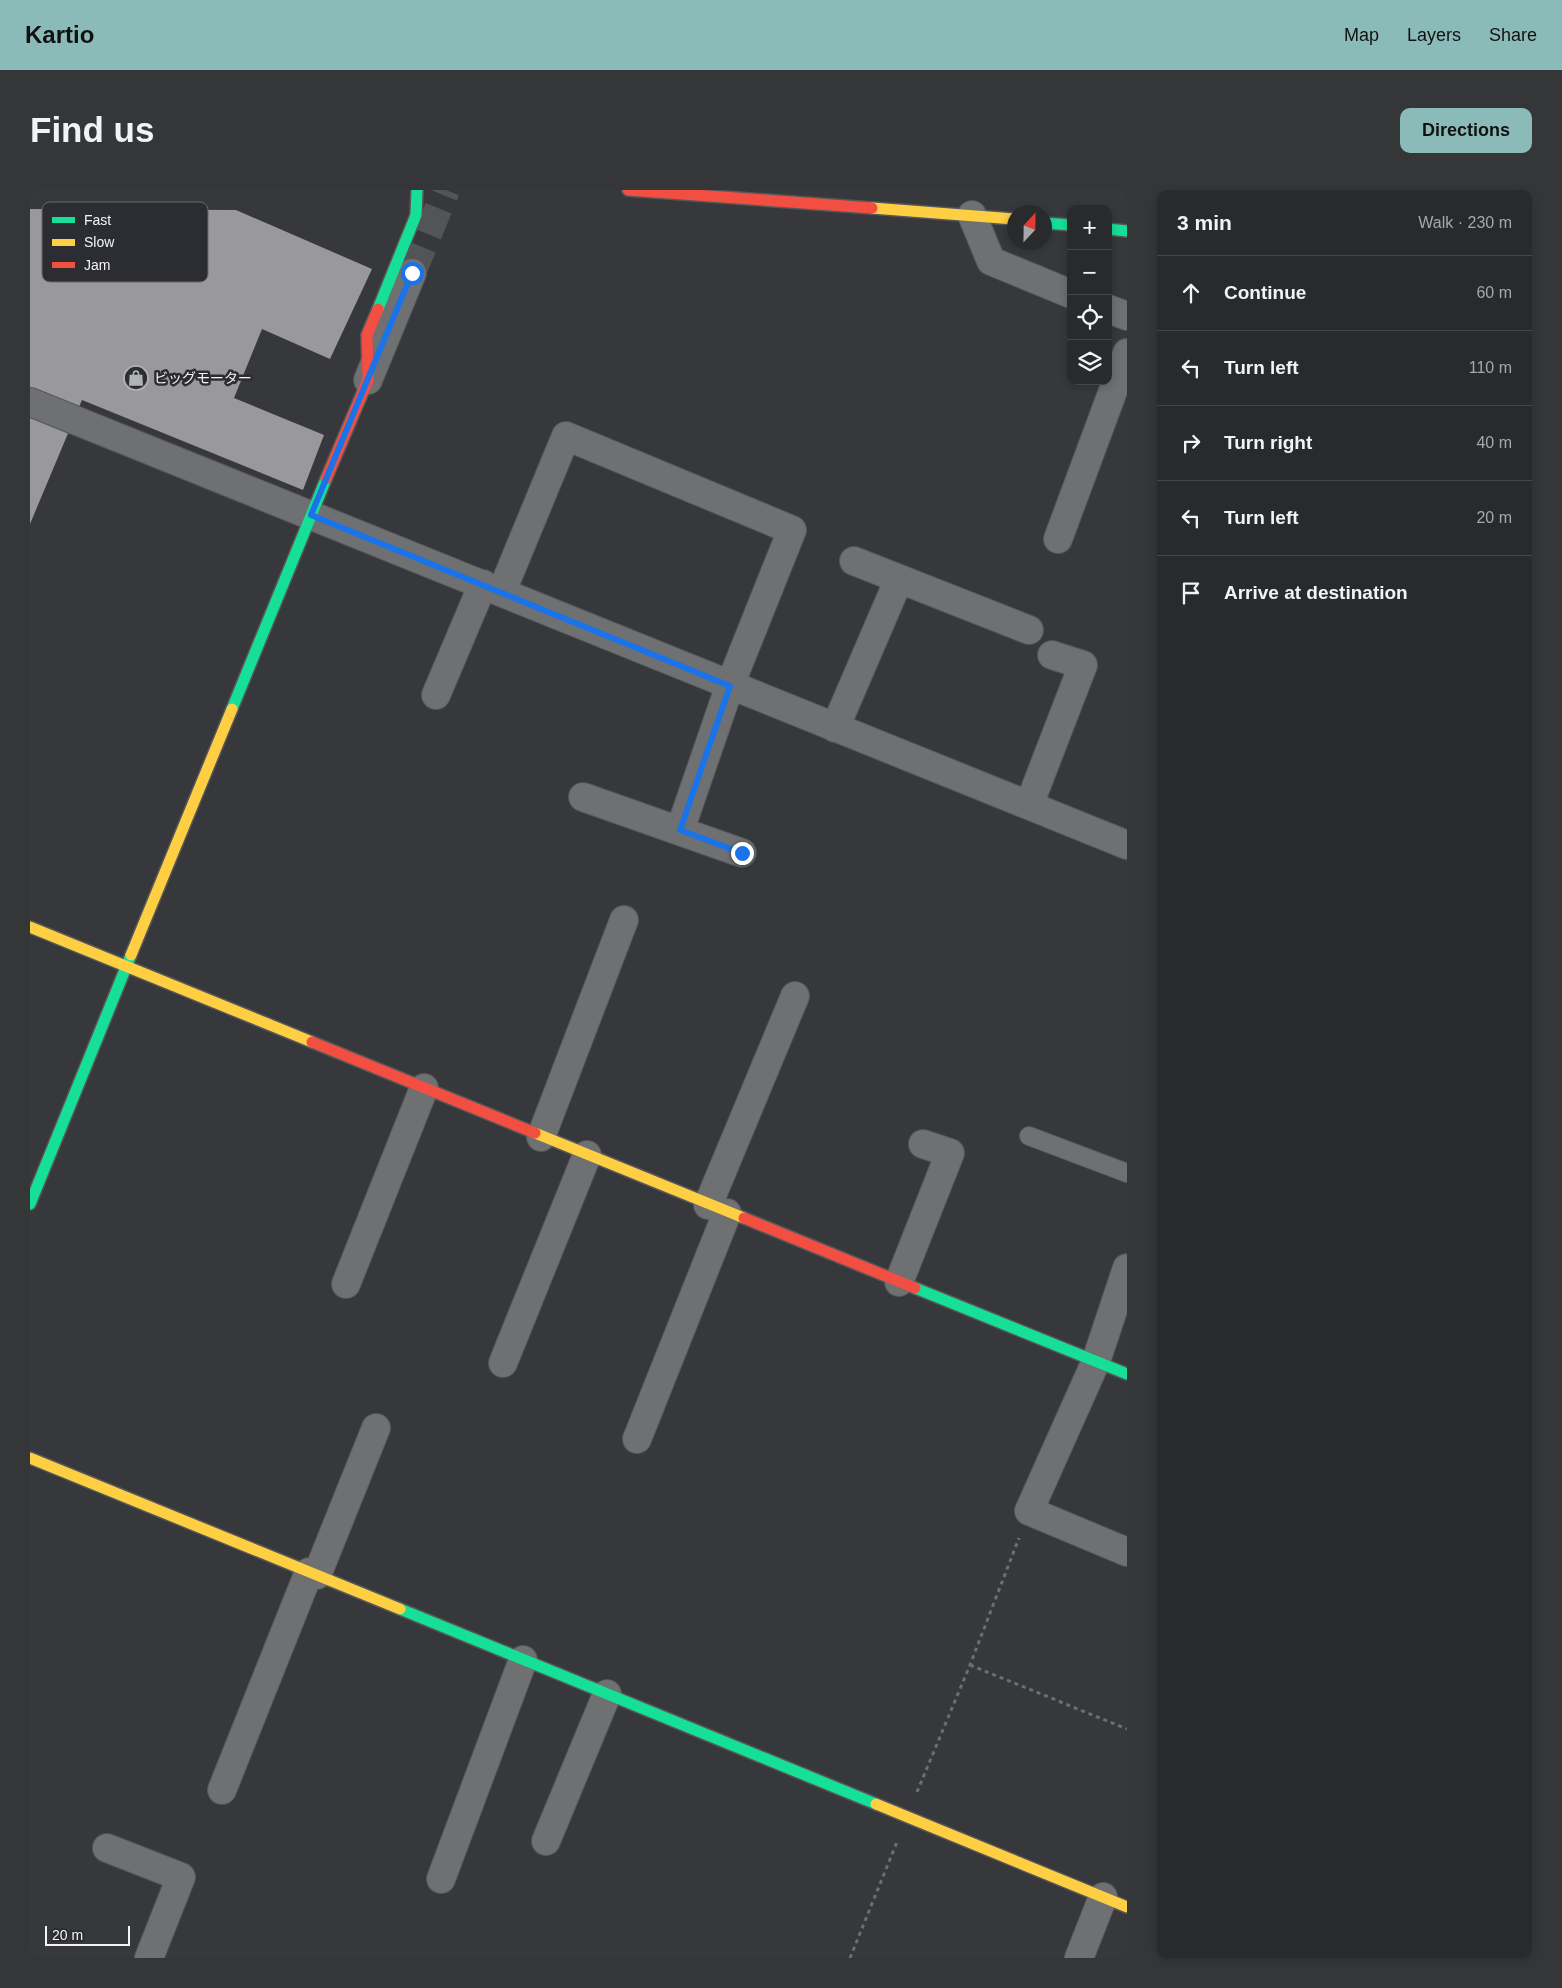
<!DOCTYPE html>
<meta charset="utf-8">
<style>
:root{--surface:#292a2c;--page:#353638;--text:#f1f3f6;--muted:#a5a7a9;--line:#454648;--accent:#8bbbb9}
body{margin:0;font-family:Helvetica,"Noto Sans JP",sans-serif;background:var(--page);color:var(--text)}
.controls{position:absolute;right:15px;top:15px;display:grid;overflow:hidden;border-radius:10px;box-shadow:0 2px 8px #0003}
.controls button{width:45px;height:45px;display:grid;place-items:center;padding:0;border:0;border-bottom:1px solid var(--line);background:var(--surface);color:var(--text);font:25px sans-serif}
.compass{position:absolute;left:977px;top:15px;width:45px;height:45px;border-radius:50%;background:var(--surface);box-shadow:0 2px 8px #0003;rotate:22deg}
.scale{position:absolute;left:15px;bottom:12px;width:85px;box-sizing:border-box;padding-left:5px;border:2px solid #f3f3f7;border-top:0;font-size:14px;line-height:18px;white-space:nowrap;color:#f3f3f7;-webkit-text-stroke:4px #2c2d32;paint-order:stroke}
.stop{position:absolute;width:15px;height:15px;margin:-11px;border:4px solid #1a73e8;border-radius:50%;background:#fff}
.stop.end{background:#1a73e8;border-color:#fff;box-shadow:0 1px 5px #0008}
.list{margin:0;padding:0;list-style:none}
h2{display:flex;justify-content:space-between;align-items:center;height:65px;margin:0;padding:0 20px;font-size:21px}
h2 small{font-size:16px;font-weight:400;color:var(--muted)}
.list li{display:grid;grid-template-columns:32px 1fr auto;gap:15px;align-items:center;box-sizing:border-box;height:75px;padding:0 20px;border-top:1px solid var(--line)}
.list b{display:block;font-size:19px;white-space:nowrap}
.list em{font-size:16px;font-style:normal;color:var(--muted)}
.icon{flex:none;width:28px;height:28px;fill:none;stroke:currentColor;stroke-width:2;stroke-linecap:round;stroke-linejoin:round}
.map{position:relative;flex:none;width:1097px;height:1768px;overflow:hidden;border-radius:10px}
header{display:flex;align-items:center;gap:30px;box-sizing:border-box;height:70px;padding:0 25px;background:var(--accent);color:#111}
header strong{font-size:24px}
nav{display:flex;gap:28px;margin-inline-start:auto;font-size:18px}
.intro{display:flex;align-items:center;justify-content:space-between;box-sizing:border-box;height:120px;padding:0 30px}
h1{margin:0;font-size:35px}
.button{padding:12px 22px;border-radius:10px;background:var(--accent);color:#111;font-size:18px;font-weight:700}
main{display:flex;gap:30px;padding:0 30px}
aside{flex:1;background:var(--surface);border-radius:10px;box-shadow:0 2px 8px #0003}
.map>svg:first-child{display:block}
.building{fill:#99999c}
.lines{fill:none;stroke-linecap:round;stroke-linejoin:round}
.street-tunnel{stroke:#535457;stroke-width:28;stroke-dasharray:28 14;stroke-linecap:butt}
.lane-casing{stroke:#565759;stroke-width:20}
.street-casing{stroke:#565759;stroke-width:30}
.fast-casing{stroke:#565759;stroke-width:14}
.slow-casing{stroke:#565759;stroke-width:14}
.jam-casing{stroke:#565759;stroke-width:14}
.path{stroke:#6e6e71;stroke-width:3;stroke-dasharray:4 4;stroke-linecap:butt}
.lane{stroke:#6f7072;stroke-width:18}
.street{stroke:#6f7072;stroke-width:28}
.fast{stroke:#16e098;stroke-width:11}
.slow{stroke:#ffcf43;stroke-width:11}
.jam{stroke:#f24e42;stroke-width:11}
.route{stroke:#1a73e8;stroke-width:6}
.labels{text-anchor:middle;stroke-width:5;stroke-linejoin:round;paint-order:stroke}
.poi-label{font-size:14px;fill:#f3f3f7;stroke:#2c2d32;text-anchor:start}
.key{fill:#2c2d32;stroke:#68686d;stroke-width:1}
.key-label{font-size:14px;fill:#f3f3f7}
</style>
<header>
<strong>Kartio</strong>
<nav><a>Map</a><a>Layers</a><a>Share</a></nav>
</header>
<div class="intro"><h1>Find us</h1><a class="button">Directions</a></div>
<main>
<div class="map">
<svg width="1097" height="1768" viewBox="0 0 1097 1768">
<rect width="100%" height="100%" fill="#37383b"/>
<!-- building -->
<path class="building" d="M 0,19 L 206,20 L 342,79 L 300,169 L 232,139 L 204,208 L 294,245 L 273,300 L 52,210 L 0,334 Z"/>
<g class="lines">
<!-- street-tunnel -->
<path class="street-tunnel" d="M 382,83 L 416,0"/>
<defs>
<path id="lane" d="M 999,946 L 1097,983"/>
<path id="street" d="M 942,25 L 961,71 L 1041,104
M 1078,119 L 1097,126
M 338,190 L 382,83
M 0,212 L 1097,655
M 1028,349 L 1097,163
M 824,371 L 999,440
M 472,401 L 536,246 L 762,340 L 700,495 L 650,640
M 406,505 L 453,394
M 805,538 L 869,389
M 553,607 L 712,663
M 999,615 L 1053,475 L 1022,465
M 511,947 L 594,730
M 678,1015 L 765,806
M 1097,1078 L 1066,1171 L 999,1321 L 1097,1362
M 869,1092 L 920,963 L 893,954
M 316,1094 L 394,898
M 473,1173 L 557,965
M 607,1249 L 697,1023
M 287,1385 L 346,1238
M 192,1600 L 279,1382
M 516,1651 L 577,1504
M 77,1658 L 151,1687 L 119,1768
M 411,1689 L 493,1470
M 1049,1768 L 1073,1707"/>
<path id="fast" d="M 1014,33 L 1041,35
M 1078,39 L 1097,41
M 348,119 L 386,25 L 387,0
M 202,519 L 296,289
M 0,1014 L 101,765
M 885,1098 L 1097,1184
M 370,1419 L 846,1614"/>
<path id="slow" d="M 842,18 L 984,29
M 0,737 L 282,852
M 101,765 L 202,519
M 505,943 L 714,1028
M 0,1268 L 370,1419
M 846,1614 L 1097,1717"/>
<path id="jam" d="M 598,0 L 842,18
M 296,289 L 338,190 L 337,145 L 348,119
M 282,852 L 505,943
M 714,1028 L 885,1098"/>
</defs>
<!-- lane casing -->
<use href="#lane" class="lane-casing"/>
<!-- street casing -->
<use href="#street" class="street-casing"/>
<!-- fast casing -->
<use href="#fast" class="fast-casing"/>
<!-- slow casing -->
<use href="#slow" class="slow-casing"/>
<!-- jam casing -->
<use href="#jam" class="jam-casing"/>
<!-- path -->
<path class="path" d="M 940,1475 L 1097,1539
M 887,1602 L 940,1475 L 989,1348
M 820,1768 L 867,1652"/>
<!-- lane -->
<use href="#lane" class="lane"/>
<!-- street -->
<use href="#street" class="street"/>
<!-- fast -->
<use href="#fast" class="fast"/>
<!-- slow -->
<use href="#slow" class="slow"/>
<!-- jam -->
<use href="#jam" class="jam"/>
</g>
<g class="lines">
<!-- route -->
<path class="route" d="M 382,83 L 281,325 L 700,496 L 650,640 L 712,663"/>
</g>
<!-- icons -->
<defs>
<symbol id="shop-ring" viewBox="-11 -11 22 22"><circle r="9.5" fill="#2c2d32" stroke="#b1b2b5" stroke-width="1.5"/><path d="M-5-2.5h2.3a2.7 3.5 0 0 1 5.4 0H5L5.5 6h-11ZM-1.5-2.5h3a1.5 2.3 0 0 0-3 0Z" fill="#b1b2b5"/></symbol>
</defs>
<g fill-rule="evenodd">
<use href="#shop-ring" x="92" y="174" width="28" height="28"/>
</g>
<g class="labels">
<!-- poi labels -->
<g class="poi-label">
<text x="124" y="193">ビッグモーター</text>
</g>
</g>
<!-- legend -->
<rect x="12" y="12" width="166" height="80" rx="8" class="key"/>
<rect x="22" y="27" width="23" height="6" fill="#16e098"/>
<rect x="22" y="49" width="23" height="7" fill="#ffcf43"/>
<rect x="22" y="72" width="23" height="6" fill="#f24e42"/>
<g class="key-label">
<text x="54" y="35">Fast</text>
<text x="54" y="57">Slow</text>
<text x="54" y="80">Jam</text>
</g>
</svg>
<div class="controls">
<button>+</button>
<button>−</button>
<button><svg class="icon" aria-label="locate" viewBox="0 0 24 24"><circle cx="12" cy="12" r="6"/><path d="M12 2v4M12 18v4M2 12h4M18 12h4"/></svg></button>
<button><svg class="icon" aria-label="layers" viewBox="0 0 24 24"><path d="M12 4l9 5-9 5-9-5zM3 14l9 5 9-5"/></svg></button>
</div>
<svg class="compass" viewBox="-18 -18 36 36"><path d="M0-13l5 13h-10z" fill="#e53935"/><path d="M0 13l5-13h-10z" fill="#a5a7a9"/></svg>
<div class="scale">20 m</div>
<div class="stop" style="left:382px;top:83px"></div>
<div class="stop end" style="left:712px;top:663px"></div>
</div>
<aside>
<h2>3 min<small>Walk · 230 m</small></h2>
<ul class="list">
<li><svg class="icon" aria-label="ahead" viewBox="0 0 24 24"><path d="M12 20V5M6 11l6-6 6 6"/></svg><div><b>Continue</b></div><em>60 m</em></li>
<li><svg class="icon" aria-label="left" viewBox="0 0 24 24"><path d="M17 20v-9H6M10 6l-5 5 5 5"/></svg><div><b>Turn left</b></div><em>110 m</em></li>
<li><svg class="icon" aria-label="right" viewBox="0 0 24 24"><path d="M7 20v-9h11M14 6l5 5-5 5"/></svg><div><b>Turn right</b></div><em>40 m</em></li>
<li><svg class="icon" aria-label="left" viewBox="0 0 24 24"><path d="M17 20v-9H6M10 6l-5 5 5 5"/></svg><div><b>Turn left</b></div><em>20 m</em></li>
<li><svg class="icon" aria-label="arrive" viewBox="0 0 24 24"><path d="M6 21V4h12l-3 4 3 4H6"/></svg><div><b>Arrive at destination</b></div></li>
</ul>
</aside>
</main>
